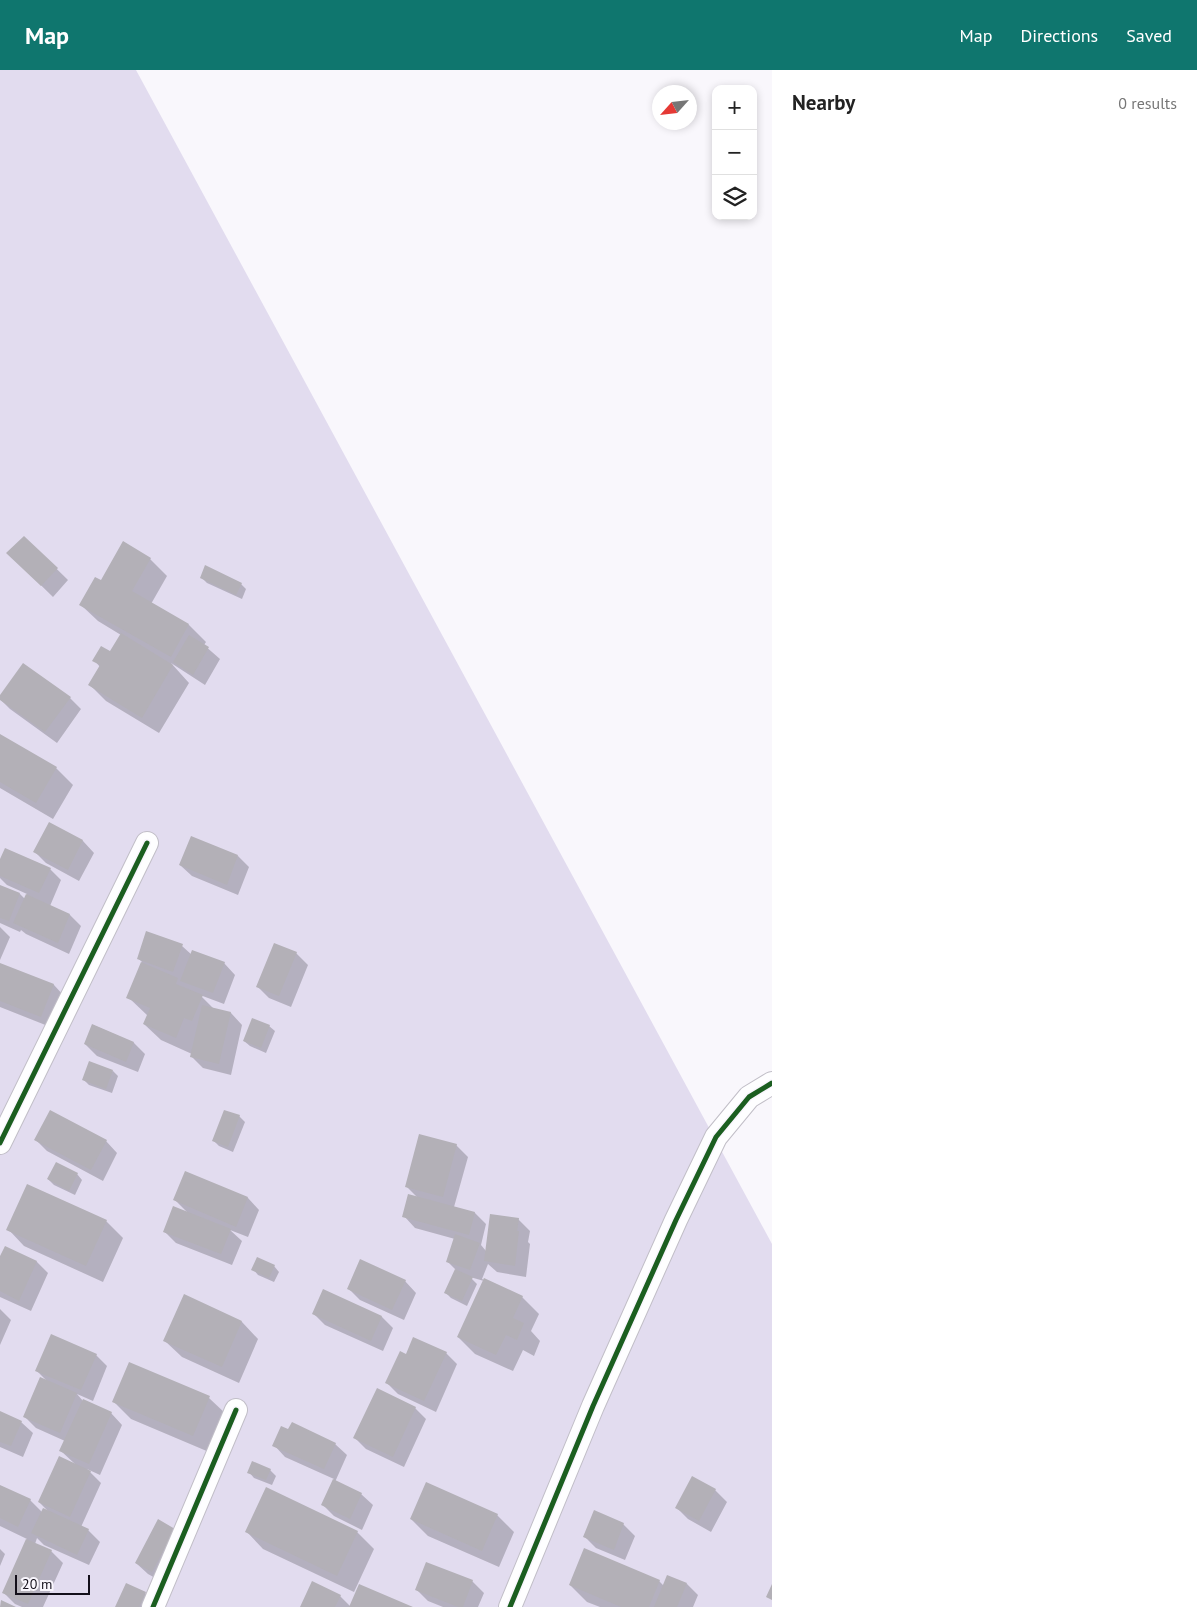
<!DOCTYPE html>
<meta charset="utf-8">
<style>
:root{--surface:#fff;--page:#f2f2f2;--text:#222;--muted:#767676;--line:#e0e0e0;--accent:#0f766e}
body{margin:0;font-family:"PT Sans",sans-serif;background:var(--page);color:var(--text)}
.controls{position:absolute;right:15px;top:15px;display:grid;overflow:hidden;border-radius:10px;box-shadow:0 2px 8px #0003}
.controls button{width:45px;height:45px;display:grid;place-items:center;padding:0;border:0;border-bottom:1px solid var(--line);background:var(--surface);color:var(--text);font:25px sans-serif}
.compass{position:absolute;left:652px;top:15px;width:45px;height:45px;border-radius:50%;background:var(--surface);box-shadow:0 2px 8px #0003;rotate:243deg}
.scale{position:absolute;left:15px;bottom:12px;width:75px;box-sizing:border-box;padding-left:5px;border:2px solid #130f1a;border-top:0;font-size:14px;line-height:18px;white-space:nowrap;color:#130f1a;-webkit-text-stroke:4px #f9f6fd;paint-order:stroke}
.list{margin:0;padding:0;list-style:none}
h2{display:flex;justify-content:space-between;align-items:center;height:65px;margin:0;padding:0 20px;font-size:21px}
h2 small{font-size:16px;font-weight:400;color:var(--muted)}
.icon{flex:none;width:28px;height:28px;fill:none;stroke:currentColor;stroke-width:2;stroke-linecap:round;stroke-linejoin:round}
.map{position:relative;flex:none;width:772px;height:1537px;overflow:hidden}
header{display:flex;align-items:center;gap:30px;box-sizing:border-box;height:70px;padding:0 25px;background:var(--accent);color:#fff}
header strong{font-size:24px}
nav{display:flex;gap:28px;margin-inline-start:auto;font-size:18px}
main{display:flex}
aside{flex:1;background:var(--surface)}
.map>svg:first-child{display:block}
.green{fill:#e2dcef}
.shadow{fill:#0003}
.building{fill:#b3b0b7}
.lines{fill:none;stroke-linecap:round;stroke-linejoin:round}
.street-casing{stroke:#c1bec7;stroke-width:24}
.street{stroke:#fefeff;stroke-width:22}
.cycleway-casing{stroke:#f9f6fd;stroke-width:8}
.cycleway{stroke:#1b5e20;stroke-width:5}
</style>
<header>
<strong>Map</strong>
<nav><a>Map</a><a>Directions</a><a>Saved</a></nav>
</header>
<main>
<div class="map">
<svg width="772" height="1537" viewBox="0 0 772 1537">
<rect width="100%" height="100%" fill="#f9f7fc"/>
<!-- green -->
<path class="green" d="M 0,0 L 136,0 L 772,1174 L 772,1537 L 0,1537 Z"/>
<!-- shadow -->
<path class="shadow" d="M 24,467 L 68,510 L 53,527 L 8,483 Z
M 150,489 L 167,506 L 151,534 L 189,555 L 206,572 L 204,575 L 220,589 L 205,615 L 171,593 L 189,613 L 159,663 L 106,631 L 90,615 L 100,597 L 94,590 L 110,583 L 121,565 L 98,551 L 81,535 L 101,512 Z
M 201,507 L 241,514 L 246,519 L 242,529 L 207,513 Z
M 0,627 L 70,628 L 81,639 L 57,673 L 10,639 L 0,629 Z
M 0,665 L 56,698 L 73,715 L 53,749 L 0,718 Z
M 49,754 L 83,771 L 94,783 L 79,811 L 46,793 L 35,782 Z
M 238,786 L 249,797 L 238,825 L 192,806 L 180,795 Z
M 0,792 L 50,799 L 61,810 L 50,836 L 70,845 L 81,856 L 69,884 L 26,864 L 21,860 L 20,862 L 0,853 L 0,816 L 20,824 L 25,829 L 27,824 L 7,815 L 0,808 Z
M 0,857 L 10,867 L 0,890 Z
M 182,876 L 192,885 L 224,893 L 235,905 L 224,934 L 200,925 L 215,940 L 231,943 L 242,955 L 231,1005 L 203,998 L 191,986 L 192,984 L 161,970 L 144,954 L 148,946 L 128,927 L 142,892 L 138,888 Z
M 296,883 L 308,895 L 291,937 L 269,928 L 258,917 Z
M 0,894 L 54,915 L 65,927 L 53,958 L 0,937 Z
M 93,955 L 134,973 L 145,984 L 138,1002 L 97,986 L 85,974 Z
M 269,956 L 275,961 L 266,983 L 250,976 L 244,971 Z
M 113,1001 L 118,1006 L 112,1023 L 89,1015 L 83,1009 Z
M 239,1046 L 245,1052 L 233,1082 L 219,1076 L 214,1071 Z
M 36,1070 L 106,1071 L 117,1083 L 103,1111 L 47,1081 Z
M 456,1075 L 468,1087 L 454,1137 L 475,1143 L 486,1154 L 481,1175 L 486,1181 L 518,1149 L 530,1161 L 528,1172 L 530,1174 L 526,1207 L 497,1202 L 488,1194 L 482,1209 L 522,1227 L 539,1244 L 531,1261 L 540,1271 L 534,1286 L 523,1280 L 513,1301 L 475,1284 L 458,1267 L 484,1211 L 470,1207 L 477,1214 L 467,1236 L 451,1228 L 446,1223 L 456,1200 L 447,1191 L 455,1169 L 415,1158 L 404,1146 L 417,1127 L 406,1116 Z
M 186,1103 L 248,1128 L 259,1140 L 248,1167 L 230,1160 L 242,1171 L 232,1195 L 176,1173 L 164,1161 L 188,1143 L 175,1130 Z
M 77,1104 L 82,1110 L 75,1125 L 54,1115 L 48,1109 Z
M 106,1151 L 123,1168 L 103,1212 L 24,1176 L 8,1159 Z
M 5,1177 L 37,1192 L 48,1203 L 31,1241 L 0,1227 L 0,1189 Z
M 274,1196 L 279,1202 L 274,1212 L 258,1205 L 253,1199 Z
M 405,1211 L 416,1223 L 404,1250 L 360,1230 L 349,1219 Z
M 324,1221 L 382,1247 L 393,1258 L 383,1281 L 325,1255 L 314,1244 Z
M 184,1226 L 242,1252 L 258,1269 L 239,1313 L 182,1287 L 165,1271 Z
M 0,1239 L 11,1250 L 0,1275 Z
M 446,1283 L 457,1294 L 436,1342 L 398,1324 L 387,1313 L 407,1286 Z
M 96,1285 L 107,1296 L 93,1331 L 77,1324 L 83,1331 L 111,1343 L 122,1355 L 100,1405 L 87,1399 L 101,1413 L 81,1457 L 88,1460 L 100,1472 L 89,1495 L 44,1475 L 37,1468 L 35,1474 L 51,1481 L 63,1493 L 43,1537 L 22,1537 L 15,1534 L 4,1523 L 27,1469 L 0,1456 L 0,1416 L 30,1430 L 42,1442 L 49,1442 L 39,1432 L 75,1394 L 61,1381 L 65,1371 L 36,1358 L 25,1347 L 47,1311 L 36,1300 Z
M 209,1328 L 226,1344 L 209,1382 L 131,1349 L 114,1332 Z
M 415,1338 L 426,1349 L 404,1397 L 366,1379 L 355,1368 Z
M 0,1343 L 21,1352 L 33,1363 L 23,1387 L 0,1377 Z
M 335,1374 L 347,1385 L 335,1412 L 361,1424 L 373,1435 L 362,1460 L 334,1446 L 323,1435 L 334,1409 L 285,1387 L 274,1375 Z
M 270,1400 L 276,1406 L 272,1415 L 254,1408 L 249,1402 Z
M 715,1420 L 727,1432 L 711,1462 L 688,1449 L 676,1437 Z
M 497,1445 L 514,1462 L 499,1497 L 428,1466 L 411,1449 Z
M 623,1454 L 635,1466 L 625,1490 L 596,1478 L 584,1466 Z
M 174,1460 L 164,1513 L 148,1504 L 136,1493 Z
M 247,1462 L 357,1462 L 374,1479 L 354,1522 L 263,1479 Z
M 0,1479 L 5,1484 L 0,1496 Z
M 472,1511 L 484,1523 L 478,1537 L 443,1537 L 428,1531 L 417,1520 Z
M 659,1511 L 664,1516 L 687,1514 L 698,1525 L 693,1537 L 600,1537 L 587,1532 L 570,1515 Z
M 145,1523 L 157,1534 L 156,1537 L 117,1537 Z
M 340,1526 L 351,1537 L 410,1537 L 301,1537 Z"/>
<!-- building -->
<path class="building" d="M 24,466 L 58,498 L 41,516 L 6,483 Z
M 123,471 L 151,488 L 132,521 L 189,554 L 171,587 L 79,535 L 95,507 L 101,510 Z
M 205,495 L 242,513 L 236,525 L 200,508 Z
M 121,563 L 173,595 L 142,648 L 88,615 L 100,595 L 92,591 L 101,576 L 110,581 Z
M 189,565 L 209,577 L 193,605 L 173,592 Z
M 23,593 L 71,627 L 45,662 L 0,630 L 0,625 Z
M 0,664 L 57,697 L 36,733 L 0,712 Z
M 49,752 L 83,770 L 68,800 L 33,782 Z
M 191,766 L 238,785 L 227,815 L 179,795 Z
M 5,778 L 51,798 L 39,823 L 0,806 L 0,789 Z
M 0,815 L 20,823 L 9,851 L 0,848 Z
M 26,824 L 70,844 L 58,873 L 13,853 Z
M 146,861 L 183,874 L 173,902 L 137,889 Z
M 274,873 L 297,882 L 279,926 L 256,917 Z
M 192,880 L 225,892 L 213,923 L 180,911 Z
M 141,892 L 178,908 L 176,914 L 203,925 L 192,951 L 184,948 L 176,968 L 143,954 L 150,938 L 126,928 Z
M 0,893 L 54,914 L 41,947 L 0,931 Z
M 202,935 L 231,942 L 219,994 L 190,987 Z
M 252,948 L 270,955 L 261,978 L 243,971 Z
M 92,954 L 134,972 L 126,992 L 84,974 Z
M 89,991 L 113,1000 L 106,1019 L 82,1010 Z
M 50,1040 L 107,1070 L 91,1100 L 34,1070 Z
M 224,1040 L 240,1045 L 228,1077 L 212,1071 Z
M 419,1064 L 457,1074 L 443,1127 L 405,1117 Z
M 56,1092 L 78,1103 L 69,1121 L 47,1109 Z
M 185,1101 L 248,1127 L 236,1157 L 173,1130 Z
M 27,1114 L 107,1150 L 86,1196 L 6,1160 Z
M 408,1124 L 475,1142 L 469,1165 L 402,1147 Z
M 173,1136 L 231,1159 L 221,1184 L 163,1162 Z
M 490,1144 L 519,1148 L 517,1161 L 519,1161 L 515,1196 L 484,1191 Z
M 455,1164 L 480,1173 L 470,1200 L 446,1192 Z
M 5,1176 L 37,1191 L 19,1231 L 0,1221 L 0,1186 Z
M 257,1187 L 275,1195 L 269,1208 L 251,1200 Z
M 360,1189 L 406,1210 L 392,1240 L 347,1219 Z
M 455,1199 L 473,1207 L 462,1231 L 444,1223 Z
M 484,1208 L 523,1226 L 513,1248 L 524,1253 L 517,1270 L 506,1265 L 496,1285 L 457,1267 Z
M 323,1219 L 382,1246 L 371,1271 L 312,1244 Z
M 184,1224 L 242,1251 L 222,1297 L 163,1271 Z
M 51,1264 L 97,1284 L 81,1320 L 35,1301 Z
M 413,1267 L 447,1282 L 424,1331 L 385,1313 L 400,1281 L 406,1284 Z
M 129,1292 L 210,1326 L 193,1366 L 112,1332 Z
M 40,1307 L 77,1323 L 60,1363 L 23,1347 Z
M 377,1318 L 416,1337 L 393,1387 L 353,1368 Z
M 83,1329 L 112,1342 L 89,1394 L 59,1381 Z
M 0,1341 L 22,1351 L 11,1376 L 0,1372 Z
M 292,1352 L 336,1373 L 324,1399 L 272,1376 L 281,1356 L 288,1359 Z
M 59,1386 L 91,1401 L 70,1447 L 38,1432 Z
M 252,1391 L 271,1399 L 266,1410 L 247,1403 Z
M 692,1406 L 716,1419 L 699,1451 L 675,1438 Z
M 333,1409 L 362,1423 L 350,1449 L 321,1435 Z
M 426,1412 L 498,1444 L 482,1481 L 410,1449 Z
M 0,1415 L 31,1429 L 18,1457 L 0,1448 Z
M 266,1417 L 358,1461 L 337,1506 L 245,1462 Z
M 43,1438 L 89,1459 L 77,1485 L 31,1463 Z
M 594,1440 L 624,1453 L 614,1480 L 583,1467 Z
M 158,1449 L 175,1459 L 152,1502 L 135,1493 Z
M 26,1469 L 52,1480 L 28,1534 L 2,1523 Z
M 584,1478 L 660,1510 L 649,1537 L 621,1537 L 569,1515 Z
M 426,1492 L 473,1510 L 463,1537 L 458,1537 L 415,1520 Z
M 667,1505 L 687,1513 L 677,1537 L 654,1537 Z
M 312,1511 L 341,1525 L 335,1537 L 300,1537 Z
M 126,1513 L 146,1522 L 139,1537 L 115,1537 Z
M 359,1514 L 413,1537 L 349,1537 Z
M 772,1514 L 772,1530 L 766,1527 Z
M 1,1530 L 16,1537 L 0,1537 Z"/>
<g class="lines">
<defs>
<path id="street" d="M 0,1073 L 147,773
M 153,1537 L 236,1340
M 510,1537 L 593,1336 L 676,1150 L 716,1067 L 749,1027 L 772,1013"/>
</defs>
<!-- street casing -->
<use href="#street" class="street-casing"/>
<!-- street -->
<use href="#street" class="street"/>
<defs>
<path id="cycleway" d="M 0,1073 L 147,773
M 153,1537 L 236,1340
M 510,1537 L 593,1336 L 676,1150 L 716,1067 L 749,1027 L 772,1013"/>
</defs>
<!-- cycleway casing -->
<use href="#cycleway" class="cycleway-casing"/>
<!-- cycleway -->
<use href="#cycleway" class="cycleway"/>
</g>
</svg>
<div class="controls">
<button>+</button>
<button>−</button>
<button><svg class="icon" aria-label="layers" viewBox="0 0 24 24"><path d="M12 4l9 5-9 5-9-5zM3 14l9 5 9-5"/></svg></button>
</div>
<svg class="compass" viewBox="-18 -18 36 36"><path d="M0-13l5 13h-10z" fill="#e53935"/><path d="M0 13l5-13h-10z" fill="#767676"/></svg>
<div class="scale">20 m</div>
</div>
<aside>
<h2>Nearby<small>0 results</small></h2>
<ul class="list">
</ul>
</aside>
</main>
